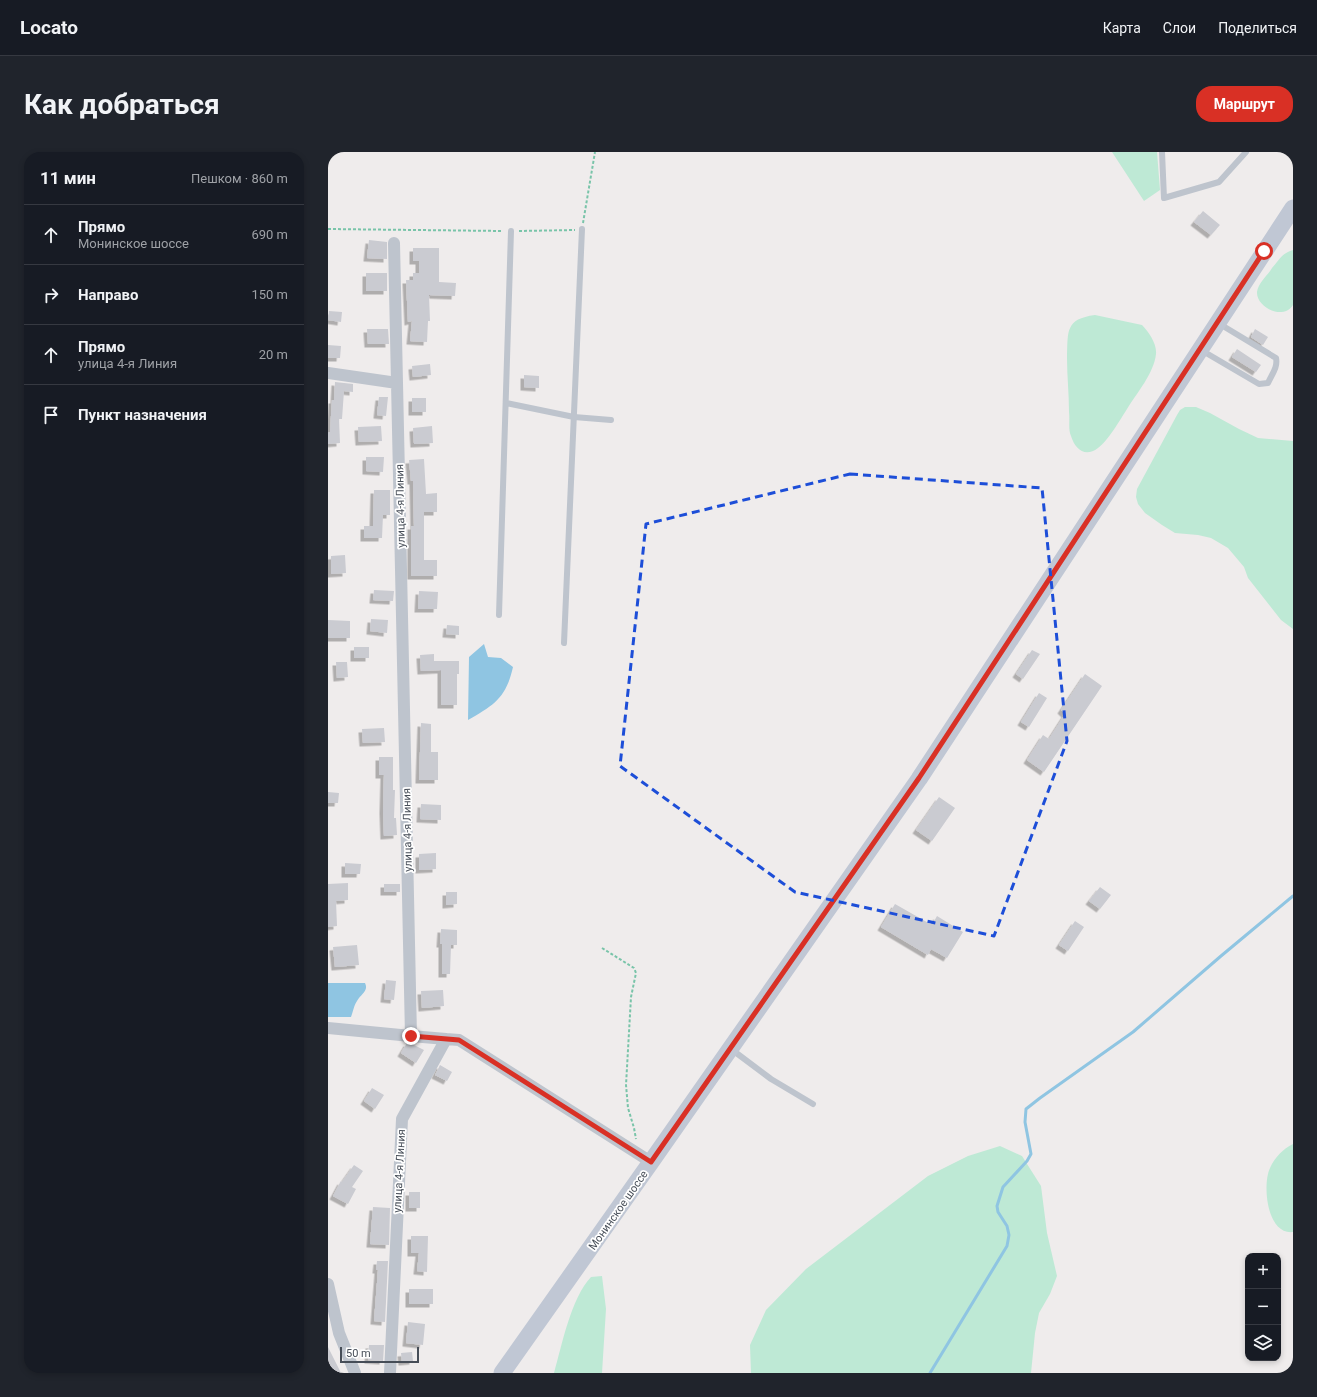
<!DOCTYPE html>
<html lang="ru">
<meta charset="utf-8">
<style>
:root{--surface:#171b24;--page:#20242c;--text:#f1f3f6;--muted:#9ea1a6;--line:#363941;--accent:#d93025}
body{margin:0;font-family:Roboto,sans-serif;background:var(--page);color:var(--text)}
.controls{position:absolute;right:12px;bottom:12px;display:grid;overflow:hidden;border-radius:8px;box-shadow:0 2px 6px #0003}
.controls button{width:36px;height:36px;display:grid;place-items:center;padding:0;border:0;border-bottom:1px solid var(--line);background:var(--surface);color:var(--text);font:20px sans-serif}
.scale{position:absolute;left:12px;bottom:10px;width:79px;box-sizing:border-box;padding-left:4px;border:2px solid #464d57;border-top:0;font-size:11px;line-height:14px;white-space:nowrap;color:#464d57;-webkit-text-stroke:3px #fff;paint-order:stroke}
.stop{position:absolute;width:12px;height:12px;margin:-9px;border:3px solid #d93025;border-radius:50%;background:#fff}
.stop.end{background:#d93025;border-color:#fff;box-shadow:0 1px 4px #0008}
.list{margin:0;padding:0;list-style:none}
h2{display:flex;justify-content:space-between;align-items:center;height:52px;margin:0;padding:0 16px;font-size:17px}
h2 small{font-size:13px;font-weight:400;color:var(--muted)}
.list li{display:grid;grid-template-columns:26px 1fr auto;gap:12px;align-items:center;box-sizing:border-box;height:60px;padding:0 16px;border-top:1px solid var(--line)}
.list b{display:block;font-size:15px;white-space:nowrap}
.list p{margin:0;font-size:13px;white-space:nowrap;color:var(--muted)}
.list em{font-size:13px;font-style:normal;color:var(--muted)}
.icon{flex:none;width:22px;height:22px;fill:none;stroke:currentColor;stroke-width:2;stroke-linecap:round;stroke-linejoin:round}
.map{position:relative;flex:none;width:965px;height:1221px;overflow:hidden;border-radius:16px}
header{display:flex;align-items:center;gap:24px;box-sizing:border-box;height:56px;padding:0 20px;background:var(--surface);border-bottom:1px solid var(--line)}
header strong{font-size:19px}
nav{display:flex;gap:22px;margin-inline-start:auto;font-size:14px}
.intro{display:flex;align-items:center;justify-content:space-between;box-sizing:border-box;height:96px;padding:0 24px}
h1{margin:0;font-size:28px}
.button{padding:10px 18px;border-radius:16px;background:var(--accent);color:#fff;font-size:14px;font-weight:700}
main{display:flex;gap:24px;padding:0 24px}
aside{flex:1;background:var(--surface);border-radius:16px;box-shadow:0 2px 6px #0003}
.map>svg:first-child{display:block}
.green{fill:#bee9d5}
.water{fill:#8fc5e2}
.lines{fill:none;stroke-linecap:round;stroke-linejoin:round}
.stream{stroke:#8fc5e2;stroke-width:3}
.building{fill:#cacbd1;filter:url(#shadow)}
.path{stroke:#79c4a9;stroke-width:2;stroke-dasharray:3 2;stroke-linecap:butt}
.service{stroke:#bec4cd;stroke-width:6}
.minor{stroke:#bec4cd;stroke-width:12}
.secondary{stroke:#c0c7d4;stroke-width:17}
.route{stroke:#d93025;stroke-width:5}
.marked{fill:none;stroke:#1d4ed8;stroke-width:3;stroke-dasharray:8 5;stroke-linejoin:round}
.labels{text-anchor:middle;stroke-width:3.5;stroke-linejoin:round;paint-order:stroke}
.street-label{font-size:11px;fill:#464d57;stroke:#fff}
</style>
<header>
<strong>Locato</strong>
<nav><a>Карта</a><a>Слои</a><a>Поделиться</a></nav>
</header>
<div class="intro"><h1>Как добраться</h1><a class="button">Маршрут</a></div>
<main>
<aside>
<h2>11 мин<small>Пешком · 860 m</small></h2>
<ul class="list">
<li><svg class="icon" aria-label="ahead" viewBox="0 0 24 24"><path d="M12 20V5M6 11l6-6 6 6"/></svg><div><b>Прямо</b><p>Монинское шоссе</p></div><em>690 m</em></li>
<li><svg class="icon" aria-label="right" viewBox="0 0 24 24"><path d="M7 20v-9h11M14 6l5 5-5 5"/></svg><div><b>Направо</b></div><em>150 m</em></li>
<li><svg class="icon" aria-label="ahead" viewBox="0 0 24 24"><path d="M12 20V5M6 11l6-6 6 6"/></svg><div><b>Прямо</b><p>улица 4-я Линия</p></div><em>20 m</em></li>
<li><svg class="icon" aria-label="arrive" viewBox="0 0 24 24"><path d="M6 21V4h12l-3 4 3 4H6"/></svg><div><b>Пункт назначения</b></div></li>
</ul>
</aside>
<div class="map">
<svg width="965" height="1221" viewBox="0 0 965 1221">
<defs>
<filter id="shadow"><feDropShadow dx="-3.5" dy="3.5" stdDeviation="0" flood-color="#0004"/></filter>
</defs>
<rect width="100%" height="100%" fill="#efecec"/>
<!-- green -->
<path class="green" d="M 784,0 L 829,0 L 832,38 L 816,49 Z
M 965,98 L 965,153 C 955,169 928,155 929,140 C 930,131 940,123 944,116 C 952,107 953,102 965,98 Z
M 767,163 L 814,173 C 821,180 829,192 828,202 C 826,221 809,241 799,257 C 792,268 780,289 770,296 C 757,306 747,297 743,284 C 740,278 742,268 741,260 C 741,242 739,224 739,206 C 740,179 737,167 767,163 Z
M 857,255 L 868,255 L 882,261 L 911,277 L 930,286 L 965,289 L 965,477 L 953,468 L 920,426 L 916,415 L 900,396 L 883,386 L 870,383 L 847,381 L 834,373 L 817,361 L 810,352 L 808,345 L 809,337 L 849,263 L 852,258 Z
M 965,992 L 965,1080 C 939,1083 934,1033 942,1016 C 947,1005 955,997 965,992 Z
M 672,994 L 694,1004 L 713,1034 L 719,1081 L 729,1124 L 722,1142 L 711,1161 L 707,1181 L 703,1221 L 423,1221 L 422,1193 L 438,1158 L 478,1117 L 600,1024 L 640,1004 Z
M 274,1124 L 278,1157 L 274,1221 L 226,1221 C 234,1193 243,1146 263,1125 Z"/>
<!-- water -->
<path class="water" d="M 156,492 L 160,505 L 173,506 L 185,515 C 178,546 166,553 140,568 L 141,505 Z
M 0,831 L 37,831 C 41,839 33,842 29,849 C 26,853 25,860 23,865 L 0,865 Z"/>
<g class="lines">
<!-- stream -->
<path class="stream" d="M 602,1221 L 679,1094 L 681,1083 L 679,1074 L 670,1060 L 669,1054 L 675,1035 L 699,1009 L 703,1002 L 697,970 L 698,957 L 712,946 L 805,880 L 893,804 L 965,744"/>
</g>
<!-- building -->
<path class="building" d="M 875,59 L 892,73 L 883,83 L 866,70 Z
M 41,88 L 59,90 L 59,107 L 39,106 Z
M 85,96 L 111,96 L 111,130 L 128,131 L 127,144 L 101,143 L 102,169 L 100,169 L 99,190 L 82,189 L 84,169 L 80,170 L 78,128 L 85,128 L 85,121 L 91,121 L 91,109 L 85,109 Z
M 38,121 L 59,121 L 59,139 L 38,139 Z
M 1,159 L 14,160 L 13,170 L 0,168 Z
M 39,177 L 60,177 L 61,192 L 40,192 Z
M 927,177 L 940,185 L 935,193 L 923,185 Z
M 0,193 L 13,194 L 12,206 L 0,206 Z
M 909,197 L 933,213 L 928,220 L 904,205 Z
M 102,212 L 103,223 L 85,225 L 84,214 Z
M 196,223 L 211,224 L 211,236 L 196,235 Z
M 7,230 L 25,232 L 25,240 L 16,239 L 14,267 L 11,267 L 12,291 L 0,292 L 0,281 L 2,280 L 4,248 L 6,248 Z
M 51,245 L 60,245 L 58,264 L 49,263 Z
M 84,246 L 98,246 L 98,260 L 84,260 Z
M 53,274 L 54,289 L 31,290 L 30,275 Z
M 104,274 L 105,291 L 86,292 L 85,276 Z
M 38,305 L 56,305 L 55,320 L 38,319 Z
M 96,307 L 98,342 L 109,341 L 109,360 L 96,360 L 96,408 L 109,408 L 109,424 L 83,424 L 83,374 L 86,374 L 85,329 L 83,329 L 81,308 Z
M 46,338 L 62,338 L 62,363 L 55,363 L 54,386 L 36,386 L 36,374 L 45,374 Z
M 17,403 L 18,421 L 3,422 L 3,404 Z
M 46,438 L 66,439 L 65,449 L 45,448 Z
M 91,439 L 110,440 L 109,457 L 90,457 Z
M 43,467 L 60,468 L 59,481 L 42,479 Z
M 0,468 L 22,469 L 22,486 L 0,486 Z
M 119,473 L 131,474 L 131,483 L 118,482 Z
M 26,495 L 41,495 L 41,506 L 26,506 Z
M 704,498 L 712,502 L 695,527 L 688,522 Z
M 106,502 L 106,509 L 131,509 L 131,522 L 129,522 L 129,553 L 113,553 L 113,518 L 93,519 L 92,503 Z
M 8,510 L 19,510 L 20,525 L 9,526 Z
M 757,522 L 774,534 L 716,620 L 699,608 L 715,583 L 721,587 L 737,562 L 733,558 Z
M 711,541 L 719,546 L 701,575 L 693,570 Z
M 93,571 L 103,572 L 103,600 L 110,600 L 110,628 L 91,628 Z
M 56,576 L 57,590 L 35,591 L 34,577 Z
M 51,605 L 65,605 L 65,638 L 67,638 L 66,666 L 68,666 L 69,683 L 56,684 L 55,658 L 56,623 L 51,623 Z
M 0,640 L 11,641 L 10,651 L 0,651 Z
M 611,645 L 627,656 L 604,689 L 588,678 Z
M 93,652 L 113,653 L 113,668 L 92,667 Z
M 108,701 L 108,717 L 91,718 L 91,702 Z
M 17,711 L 33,712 L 32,722 L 17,722 Z
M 20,731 L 20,748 L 8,749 L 9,774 L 0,775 L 0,732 Z
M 56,732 L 72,732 L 72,740 L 56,740 Z
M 772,735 L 783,743 L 772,757 L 761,749 Z
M 118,740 L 129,740 L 129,752 L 118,753 Z
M 567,752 L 604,773 L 609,764 L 635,780 L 619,806 L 603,797 L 600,803 L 553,775 Z
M 747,769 L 756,775 L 740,799 L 731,793 Z
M 113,777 L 129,778 L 129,793 L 123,793 L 122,822 L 114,822 L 114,792 L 112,792 Z
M 29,793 L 31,813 L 7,815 L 5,795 Z
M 58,828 L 68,829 L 66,848 L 56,847 Z
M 115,838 L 116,854 L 94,856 L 93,839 Z
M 79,891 L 84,892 L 96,898 L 88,911 L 73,901 Z
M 112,913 L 124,920 L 119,929 L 107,923 Z
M 44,936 L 56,943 L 47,957 L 36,949 Z
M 26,1013 L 35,1019 L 24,1035 L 28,1037 L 20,1052 L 5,1044 L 13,1029 L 14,1030 Z
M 81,1040 L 92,1040 L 92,1056 L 81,1056 Z
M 45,1055 L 62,1056 L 61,1093 L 42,1092 Z
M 83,1084 L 100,1084 L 99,1120 L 89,1119 L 91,1101 L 83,1101 Z
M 49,1109 L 60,1109 L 57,1170 L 46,1169 L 50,1118 L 48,1118 Z
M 81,1137 L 105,1137 L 105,1152 L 81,1152 Z
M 80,1170 L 97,1172 L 95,1193 L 78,1191 Z
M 41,1193 L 56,1193 L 55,1209 L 40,1208 Z
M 0,1195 L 13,1221 L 0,1221 Z
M 84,1200 L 85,1209 L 74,1210 L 73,1201 Z"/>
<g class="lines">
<!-- path -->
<path class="path" d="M 255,71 L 267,0
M 0,77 L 175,79
M 191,79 L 247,78
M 274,796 L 306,816 L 308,821 L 303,845 L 298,933 L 300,956 L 306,976 L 308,987"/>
<!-- service -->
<path class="service" d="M 834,0 L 836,46 L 891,30 L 918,0
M 873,198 L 931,232 L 940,231 C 944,222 950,215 948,206 L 890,171
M 178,251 L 246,265 L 283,268
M 171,463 L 183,79
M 236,491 L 254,77
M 403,897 L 443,927 L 485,952"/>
<!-- minor -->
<path class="minor" d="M 0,221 L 69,231
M 0,876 L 83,884
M 118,887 L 131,888 L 323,1010
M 0,1132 L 11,1181 L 27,1221
M 62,1221 L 74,967 L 118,887 L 83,884 L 66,91"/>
<!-- secondary -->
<path class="secondary" d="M 174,1221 L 323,1010 L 591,627 L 965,56"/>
</g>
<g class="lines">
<!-- route -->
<path class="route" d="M 83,884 L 131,888 L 323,1010 L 591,626 L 936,99"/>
</g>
<!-- marked area -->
<path class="marked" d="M 522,322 L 714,336 L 739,589 L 666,784 L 467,740 L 292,614 L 318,372 Z"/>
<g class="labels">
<!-- street labels -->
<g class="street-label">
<text transform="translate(72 354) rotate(-91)" y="4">улица 4-я Линия</text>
<text transform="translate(79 678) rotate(-91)" y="4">улица 4-я Линия</text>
<text transform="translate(71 1019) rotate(-87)" y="4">улица 4-я Линия</text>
<text transform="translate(290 1058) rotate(-55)" y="4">Монинское шоссе</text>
</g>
</g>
</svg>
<div class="controls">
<button>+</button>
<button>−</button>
<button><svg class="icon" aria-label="layers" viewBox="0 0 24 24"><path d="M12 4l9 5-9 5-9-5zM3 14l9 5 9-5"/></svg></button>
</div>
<div class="scale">50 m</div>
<div class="stop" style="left:936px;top:99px"></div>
<div class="stop end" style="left:83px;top:884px"></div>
</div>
</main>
